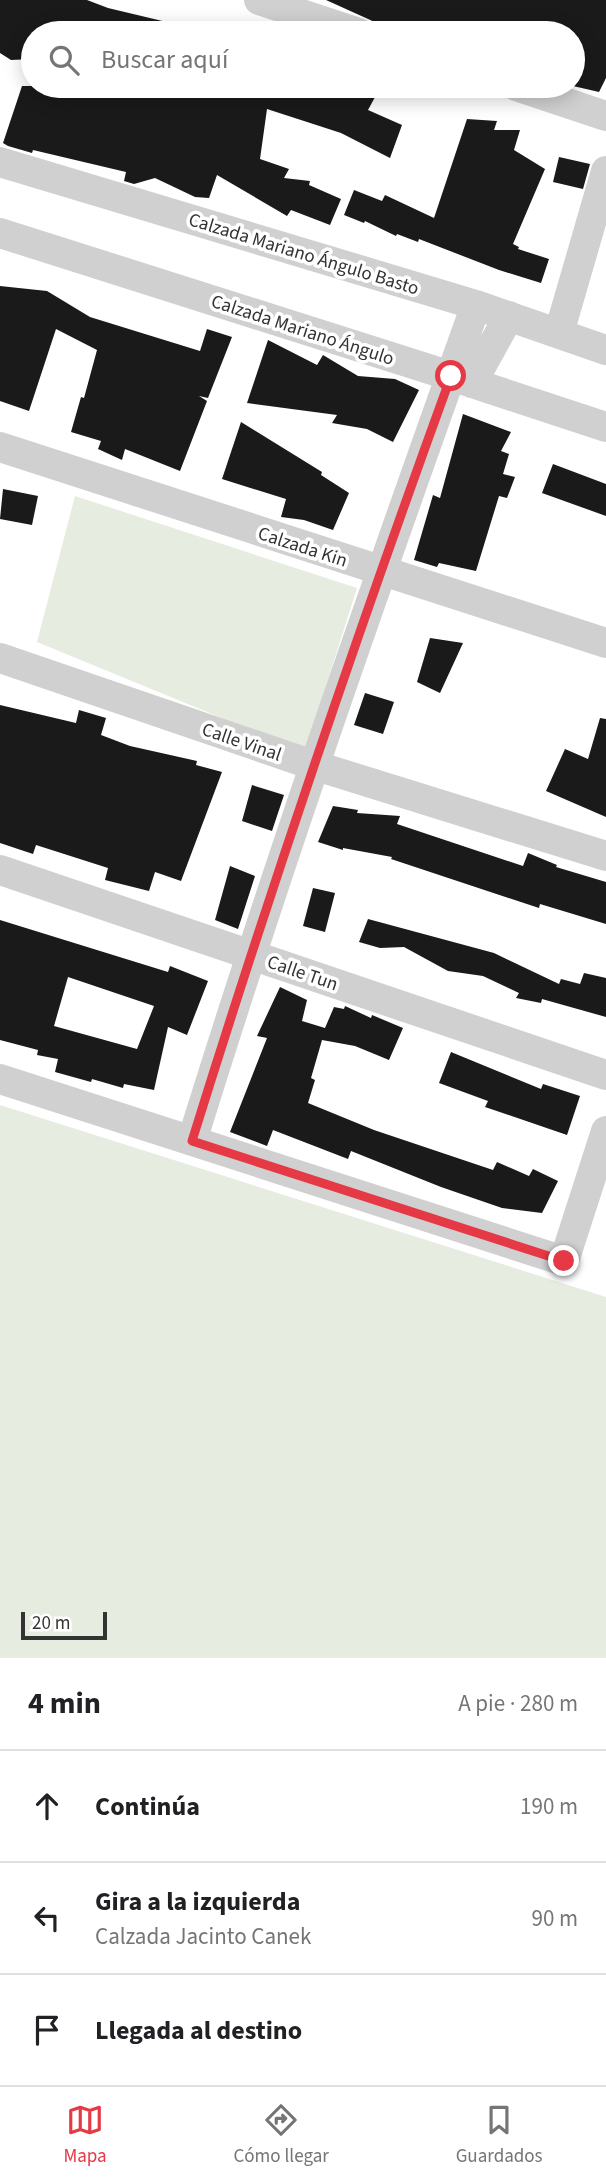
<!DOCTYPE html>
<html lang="es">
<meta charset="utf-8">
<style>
:root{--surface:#fff;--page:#f2f2f2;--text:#202124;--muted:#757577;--line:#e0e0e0;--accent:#e63946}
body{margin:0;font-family:"Source Sans 3",sans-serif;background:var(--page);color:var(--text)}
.scale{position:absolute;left:21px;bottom:18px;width:86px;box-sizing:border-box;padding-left:7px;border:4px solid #333;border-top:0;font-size:19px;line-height:24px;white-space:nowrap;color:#333;-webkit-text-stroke:5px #fff;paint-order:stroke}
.stop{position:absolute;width:21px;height:21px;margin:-16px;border:5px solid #e63946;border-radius:50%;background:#fff}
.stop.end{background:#e63946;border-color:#fff;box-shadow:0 2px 7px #0008}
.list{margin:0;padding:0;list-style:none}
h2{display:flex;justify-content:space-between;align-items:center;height:91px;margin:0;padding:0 28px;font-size:30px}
h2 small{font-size:23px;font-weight:400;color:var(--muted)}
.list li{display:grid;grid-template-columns:46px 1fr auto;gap:21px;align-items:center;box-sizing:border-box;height:112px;padding:0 28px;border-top:2px solid var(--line)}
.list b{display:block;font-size:26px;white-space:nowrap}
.list p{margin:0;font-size:23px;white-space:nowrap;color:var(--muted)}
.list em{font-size:23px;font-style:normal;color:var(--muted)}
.icon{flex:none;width:38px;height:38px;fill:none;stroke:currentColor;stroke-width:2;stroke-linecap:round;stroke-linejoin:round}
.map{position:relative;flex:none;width:606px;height:1658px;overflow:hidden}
.search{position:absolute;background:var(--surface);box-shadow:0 4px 18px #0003;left:21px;right:21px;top:21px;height:77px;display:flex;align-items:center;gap:18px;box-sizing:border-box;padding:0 24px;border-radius:38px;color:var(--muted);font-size:26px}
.sheet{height:427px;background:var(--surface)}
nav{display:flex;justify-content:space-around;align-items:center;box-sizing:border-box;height:98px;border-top:2px solid var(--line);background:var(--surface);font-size:19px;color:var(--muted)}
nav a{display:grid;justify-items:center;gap:4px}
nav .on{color:var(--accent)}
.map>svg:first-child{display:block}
.green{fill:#e6ecdf}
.building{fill:#1a1a1a;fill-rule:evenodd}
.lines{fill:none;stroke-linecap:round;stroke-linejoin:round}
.street{stroke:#d0d0d0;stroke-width:30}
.route{stroke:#e63946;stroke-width:9}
.labels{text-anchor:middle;stroke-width:7;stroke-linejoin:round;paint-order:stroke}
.street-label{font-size:19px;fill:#333;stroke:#fff}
</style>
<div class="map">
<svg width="606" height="1658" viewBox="0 0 606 1658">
<rect width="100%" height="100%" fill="#fff"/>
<!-- green -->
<path class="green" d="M 75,496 L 357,588 L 305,752 L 37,642 Z
M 0,1105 L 606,1297 L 606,1658 L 0,1658 Z"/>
<!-- building -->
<path class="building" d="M 0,0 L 87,0 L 108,8 L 175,24 L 174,33 L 33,33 L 33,59 L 11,60 L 0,53 Z
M 326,0 L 606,0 L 606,78 L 599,92 L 573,86 L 573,33 L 399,33 Z
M 22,86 L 381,86 L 368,110 L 402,125 L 390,158 L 341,133 L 267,109 L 260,159 L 289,169 L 284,178 L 310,181 L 309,185 L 341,199 L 330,225 L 291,210 L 287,216 L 217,175 L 209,198 L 195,197 L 155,178 L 134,184 L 124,181 L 126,172 L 33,150 L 32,153 L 8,146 L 3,143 Z
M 467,119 L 497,121 L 494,130 L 520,130 L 514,150 L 545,169 L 513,244 L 519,247 L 518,249 L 549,259 L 541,283 L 499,270 L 419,239 L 418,242 L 397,234 L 396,236 L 365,221 L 364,223 L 344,215 L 354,190 L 382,201 L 385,195 L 434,218 Z
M 559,157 L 590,164 L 583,189 L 553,182 Z
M 0,286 L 47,291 L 90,317 L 200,351 L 207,329 L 232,337 L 208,398 L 199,396 L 207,401 L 180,471 L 125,449 L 122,460 L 98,449 L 101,441 L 71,432 L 81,397 L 84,398 L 97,350 L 56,329 L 29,411 L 0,401 Z
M 268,340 L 317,365 L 323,355 L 358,376 L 395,379 L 419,390 L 393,442 L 367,429 L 332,423 L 337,415 L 247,403 Z
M 463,414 L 511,432 L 501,451 L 509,454 L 503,474 L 515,477 L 507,498 L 499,496 L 476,571 L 439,563 L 437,567 L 414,560 L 433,495 L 440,498 Z
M 241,422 L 322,472 L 321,475 L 349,493 L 333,530 L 304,520 L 281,517 L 286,499 L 222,479 Z
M 553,464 L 606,484 L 606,516 L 542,493 Z
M 3,489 L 38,496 L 32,525 L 0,519 Z
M 430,638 L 463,643 L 440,693 L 417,682 Z
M 365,693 L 394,702 L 383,734 L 354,725 Z
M 0,705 L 76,723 L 79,710 L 106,718 L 101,735 L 130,746 L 197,761 L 196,765 L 222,772 L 181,881 L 155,872 L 149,891 L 105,880 L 108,868 L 36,845 L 33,854 L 0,843 Z
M 600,718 L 606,719 L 606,817 L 546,791 L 565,749 L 588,759 Z
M 252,785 L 284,795 L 272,831 L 242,821 Z
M 333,806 L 358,810 L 357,813 L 400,816 L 397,824 L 523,866 L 528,853 L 557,865 L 556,867 L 606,882 L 606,924 L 540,904 L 539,908 L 391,859 L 392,857 L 343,848 L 343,850 L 318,842 Z
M 230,866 L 255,876 L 238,929 L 215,920 Z
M 313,888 L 335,893 L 325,932 L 303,926 Z
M 368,919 L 494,953 L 559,984 L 561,979 L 580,984 L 584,973 L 606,978 L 606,1017 L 542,999 L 541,1003 L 516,998 L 519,993 L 483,976 L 448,971 L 404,947 L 380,948 L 359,942 Z
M 0,920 L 168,972 L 170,966 L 208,981 L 187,1035 L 168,1027 L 154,1090 L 124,1084 L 123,1088 L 92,1079 L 91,1082 L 55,1072 L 58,1059 L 37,1055 L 38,1050 L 0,1040 ZM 68,977 L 154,1006 L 137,1049 L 54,1026 Z
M 280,987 L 307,1000 L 302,1021 L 325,1028 L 334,1007 L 344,1009 L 345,1006 L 371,1018 L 372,1015 L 403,1028 L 389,1060 L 355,1046 L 322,1040 L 311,1078 L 315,1080 L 308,1103 L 374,1130 L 493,1170 L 497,1162 L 529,1176 L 533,1169 L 558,1181 L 542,1213 L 502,1208 L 441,1187 L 351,1151 L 348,1159 L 273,1130 L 267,1146 L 230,1132 L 267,1038 L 257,1036 Z
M 451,1052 L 541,1089 L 543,1084 L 580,1096 L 567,1135 L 485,1107 L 488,1101 L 439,1083 Z"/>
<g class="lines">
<!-- street -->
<path class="street" d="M 259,0 L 359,33
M 516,86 L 606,116
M 0,162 L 476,305 L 606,350
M 0,233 L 451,376 L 606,427
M 559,333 L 606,171
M 472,383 L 509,316
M 0,447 L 606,643
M 0,658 L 313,765 L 606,856
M 0,870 L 606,1075
M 0,1079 L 564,1261 L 606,1131
M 192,1141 C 279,860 377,582 476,305"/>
</g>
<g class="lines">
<!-- route -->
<path class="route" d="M 451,376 C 359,629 272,884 192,1141 L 564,1261"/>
</g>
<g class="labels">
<!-- street labels -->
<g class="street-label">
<text transform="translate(304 253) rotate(17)" y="7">Calzada Mariano Ángulo Basto</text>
<text transform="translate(303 329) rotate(18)" y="7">Calzada Mariano Ángulo</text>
<text transform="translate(303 546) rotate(18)" y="7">Calzada Kin</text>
<text transform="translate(242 741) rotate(19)" y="7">Calle Vinal</text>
<text transform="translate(303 972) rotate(19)" y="7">Calle Tun</text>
</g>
</g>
</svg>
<div class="scale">20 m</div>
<div class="stop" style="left:451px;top:376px"></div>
<div class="stop end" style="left:564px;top:1261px"></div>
<div class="search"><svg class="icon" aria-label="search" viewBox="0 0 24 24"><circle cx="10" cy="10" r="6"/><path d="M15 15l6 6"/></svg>Buscar aquí</div>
</div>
<section class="sheet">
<h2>4 min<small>A pie · 280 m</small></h2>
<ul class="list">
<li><svg class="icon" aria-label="ahead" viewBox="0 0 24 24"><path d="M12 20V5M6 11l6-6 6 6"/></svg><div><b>Continúa</b></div><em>190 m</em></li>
<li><svg class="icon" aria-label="left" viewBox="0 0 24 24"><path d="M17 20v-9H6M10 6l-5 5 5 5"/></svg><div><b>Gira a la izquierda</b><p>Calzada Jacinto Canek</p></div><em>90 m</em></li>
<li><svg class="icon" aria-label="arrive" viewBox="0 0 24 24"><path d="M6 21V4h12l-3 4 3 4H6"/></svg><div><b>Llegada al destino</b></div></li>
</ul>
</section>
<nav>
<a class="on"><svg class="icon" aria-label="map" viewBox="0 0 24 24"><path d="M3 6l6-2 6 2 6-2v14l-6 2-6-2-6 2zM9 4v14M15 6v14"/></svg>Mapa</a>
<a><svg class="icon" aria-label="directions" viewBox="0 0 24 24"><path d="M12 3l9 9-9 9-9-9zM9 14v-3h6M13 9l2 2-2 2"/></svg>Cómo llegar</a>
<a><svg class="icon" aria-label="saved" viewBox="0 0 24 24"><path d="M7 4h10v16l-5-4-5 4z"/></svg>Guardados</a>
</nav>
